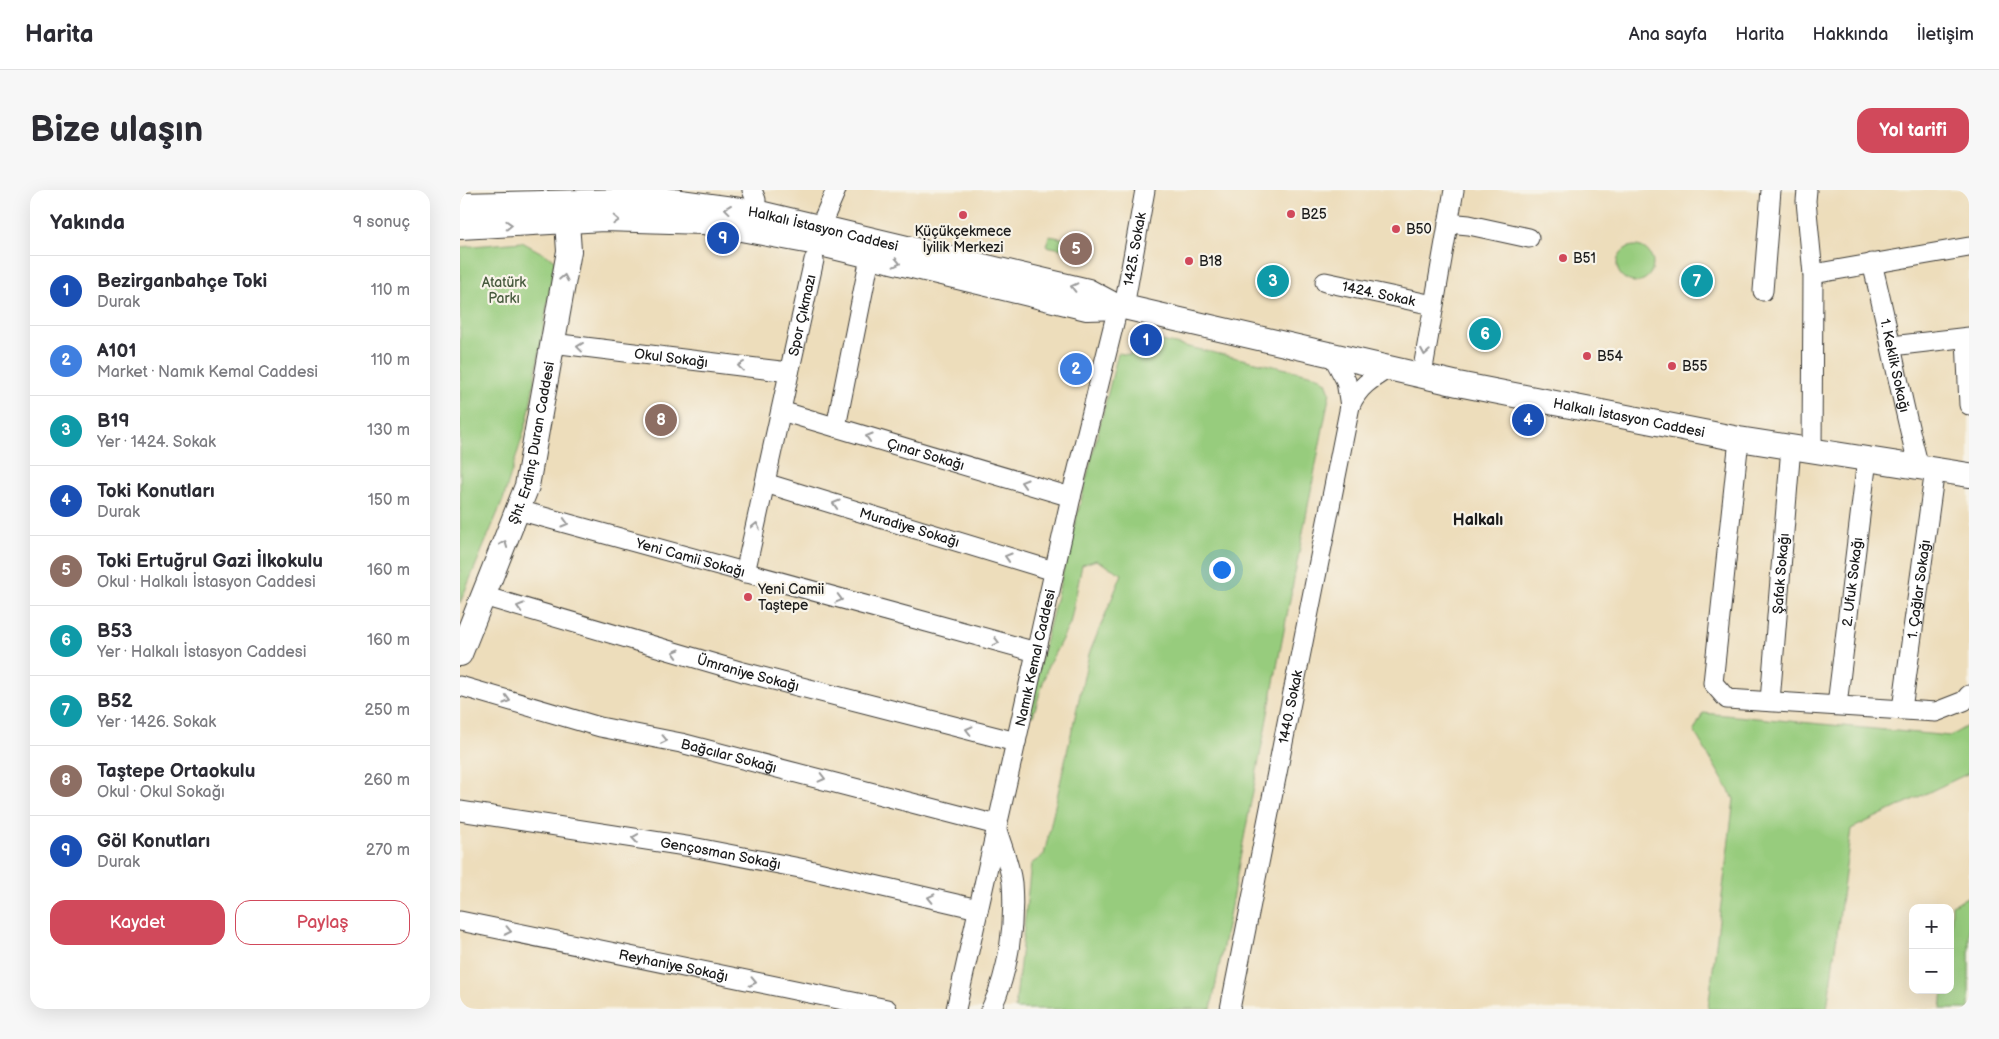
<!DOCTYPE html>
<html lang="tr">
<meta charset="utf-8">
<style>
:root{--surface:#fff;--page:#f7f7f7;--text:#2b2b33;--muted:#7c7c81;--line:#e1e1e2;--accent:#d1495b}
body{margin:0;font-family:"Balsamiq Sans",sans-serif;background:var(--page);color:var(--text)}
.controls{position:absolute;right:15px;bottom:15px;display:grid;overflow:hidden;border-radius:10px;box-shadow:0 5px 20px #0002}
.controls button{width:45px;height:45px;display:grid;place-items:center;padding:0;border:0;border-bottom:1px solid var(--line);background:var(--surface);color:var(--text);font:25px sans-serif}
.you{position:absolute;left:761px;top:379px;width:18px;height:18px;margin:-12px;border:4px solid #fff;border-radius:50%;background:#1a73e8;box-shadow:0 0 0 8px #1a73e833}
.badge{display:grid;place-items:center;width:32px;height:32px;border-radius:50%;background:var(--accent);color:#fff;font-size:16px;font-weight:700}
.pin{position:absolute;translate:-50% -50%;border:2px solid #fff;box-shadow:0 1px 5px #0006}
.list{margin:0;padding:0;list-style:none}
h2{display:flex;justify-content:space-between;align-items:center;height:65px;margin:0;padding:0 20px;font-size:21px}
h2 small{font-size:16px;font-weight:400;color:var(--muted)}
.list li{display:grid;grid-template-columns:32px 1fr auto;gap:15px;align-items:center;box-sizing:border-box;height:70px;padding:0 20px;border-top:1px solid var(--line)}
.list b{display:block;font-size:19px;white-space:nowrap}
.list p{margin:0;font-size:16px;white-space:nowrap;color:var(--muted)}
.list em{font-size:16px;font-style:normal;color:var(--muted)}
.actions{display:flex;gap:10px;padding:15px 20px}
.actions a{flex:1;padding:11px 0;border:1px solid var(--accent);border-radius:15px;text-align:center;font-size:18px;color:var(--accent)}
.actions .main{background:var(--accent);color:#fff}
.map{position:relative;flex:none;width:1509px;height:819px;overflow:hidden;border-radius:15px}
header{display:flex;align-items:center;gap:30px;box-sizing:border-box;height:70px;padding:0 25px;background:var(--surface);border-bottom:1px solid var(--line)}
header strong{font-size:24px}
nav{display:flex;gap:28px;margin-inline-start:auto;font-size:18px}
.intro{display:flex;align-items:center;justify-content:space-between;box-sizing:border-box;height:120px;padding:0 30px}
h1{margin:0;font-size:35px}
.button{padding:12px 22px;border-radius:15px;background:var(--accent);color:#fff;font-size:18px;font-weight:700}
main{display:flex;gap:30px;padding:0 30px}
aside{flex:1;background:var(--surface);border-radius:15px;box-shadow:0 5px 20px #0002}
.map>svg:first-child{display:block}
.green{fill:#97cc7d;stroke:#5a744c}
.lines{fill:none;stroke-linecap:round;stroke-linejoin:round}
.minor-casing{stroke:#3b3934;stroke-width:21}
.major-casing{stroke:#3b3934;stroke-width:26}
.minor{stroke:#fff;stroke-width:19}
.major{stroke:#fff;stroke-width:24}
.oneway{stroke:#999}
.poi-dot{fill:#d1495b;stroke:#f7f3e8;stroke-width:2}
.labels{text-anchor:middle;stroke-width:4.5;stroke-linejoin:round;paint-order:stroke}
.poi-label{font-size:14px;fill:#1c1c1c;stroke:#f7f3e8;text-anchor:start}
.street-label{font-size:14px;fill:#1c1c1c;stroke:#f7f3e8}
.park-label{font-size:14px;fill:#475a3e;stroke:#f7f3e8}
.quarter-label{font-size:16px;font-weight:bold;fill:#1c1c1c;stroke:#f7f3e8}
</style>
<header>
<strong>Harita</strong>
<nav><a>Ana sayfa</a><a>Harita</a><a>Hakkında</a><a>İletişim</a></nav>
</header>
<div class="intro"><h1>Bize ulaşın</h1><a class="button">Yol tarifi</a></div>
<main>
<aside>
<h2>Yakında<small>9 sonuç</small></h2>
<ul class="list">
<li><span class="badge" style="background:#1a4fb4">1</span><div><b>Bezirganbahçe Toki</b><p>Durak</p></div><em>110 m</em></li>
<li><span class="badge" style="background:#3f7fe0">2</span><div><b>A101</b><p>Market · Namık Kemal Caddesi</p></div><em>110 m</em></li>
<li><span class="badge" style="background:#0f9aa8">3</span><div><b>B19</b><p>Yer · 1424. Sokak</p></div><em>130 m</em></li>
<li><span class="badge" style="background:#1a4fb4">4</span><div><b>Toki Konutları</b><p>Durak</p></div><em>150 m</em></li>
<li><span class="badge" style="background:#8d6e63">5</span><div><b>Toki Ertuğrul Gazi İlkokulu</b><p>Okul · Halkalı İstasyon Caddesi</p></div><em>160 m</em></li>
<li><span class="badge" style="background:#0f9aa8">6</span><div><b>B53</b><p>Yer · Halkalı İstasyon Caddesi</p></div><em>160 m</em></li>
<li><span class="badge" style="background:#0f9aa8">7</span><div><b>B52</b><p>Yer · 1426. Sokak</p></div><em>250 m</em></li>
<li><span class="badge" style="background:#8d6e63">8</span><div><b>Taştepe Ortaokulu</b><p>Okul · Okul Sokağı</p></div><em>260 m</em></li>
<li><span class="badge" style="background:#1a4fb4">9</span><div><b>Göl Konutları</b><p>Durak</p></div><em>270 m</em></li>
</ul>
<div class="actions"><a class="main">Kaydet</a><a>Paylaş</a></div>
</aside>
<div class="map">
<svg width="1509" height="819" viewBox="0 0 1509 819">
<rect width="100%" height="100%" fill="#f7f3e8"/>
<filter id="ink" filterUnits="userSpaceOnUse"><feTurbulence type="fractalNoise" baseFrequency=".02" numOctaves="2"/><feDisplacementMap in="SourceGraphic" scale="10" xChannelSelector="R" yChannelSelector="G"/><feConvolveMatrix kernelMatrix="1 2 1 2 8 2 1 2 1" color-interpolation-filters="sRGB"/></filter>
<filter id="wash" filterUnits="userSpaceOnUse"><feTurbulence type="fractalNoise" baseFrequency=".0096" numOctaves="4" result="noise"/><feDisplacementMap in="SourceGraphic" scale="20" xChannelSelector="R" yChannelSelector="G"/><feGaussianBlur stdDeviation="1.12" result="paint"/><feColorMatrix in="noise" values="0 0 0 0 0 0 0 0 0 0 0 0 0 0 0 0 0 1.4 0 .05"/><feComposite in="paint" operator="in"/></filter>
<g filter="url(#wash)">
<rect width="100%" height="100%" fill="#edddbb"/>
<!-- green -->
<path class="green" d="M 589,46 L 618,51 L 616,62 L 586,56 Z
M 62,52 L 95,70 L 68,228 L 43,310 L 0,413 L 0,57 Z
M1157 74a18 18 0 1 1 36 0a18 18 0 1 1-36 0Z
M 675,145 L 858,186 L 866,192 L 870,202 L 751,819 L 555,819 L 571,674 L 584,665 L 629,464 L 662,384 L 636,370 L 622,375 L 610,434 L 588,476 L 573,526 L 567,525 L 658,163 L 670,165 Z
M 1243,523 L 1490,546 L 1509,535 L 1509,583 L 1391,639 L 1367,819 L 1248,819 L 1274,609 L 1234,541 Z
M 1509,706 L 1509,819 L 1481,819 L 1483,800 L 1490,800 L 1492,715 Z"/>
</g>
<g filter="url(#ink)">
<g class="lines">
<defs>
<g id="minor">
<path d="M 292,0 L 296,10 L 295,22"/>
<path d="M 1347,0 L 1346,11 L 1353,84 L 1352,261"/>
<path d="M 988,33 L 1009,35 L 1069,48"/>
<path d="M 360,37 L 376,0"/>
<path id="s1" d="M 1412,73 C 1429,141 1441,210 1459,277"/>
<path d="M 1353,84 L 1509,57"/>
<path id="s2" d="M 865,92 L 973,115"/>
<path d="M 1303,101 L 1311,0"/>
<path id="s3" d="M 664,117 L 685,0"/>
<path d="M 1506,148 L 1509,215"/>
<path id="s4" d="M 92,153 L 329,182"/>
<path d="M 1432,156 L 1509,147"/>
<path d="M 873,166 L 886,191 L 890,216"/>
<path d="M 962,184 L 994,0"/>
<path id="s5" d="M 321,221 L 611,307"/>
<path d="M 376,237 L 410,67"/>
<path d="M 1279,249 L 1253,493 L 1267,509 L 1476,522 L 1504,511 L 1509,505"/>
<path id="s6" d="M 305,293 L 594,381"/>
<path id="s7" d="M 58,320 L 576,462"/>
<path id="s8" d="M 285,383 L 354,70"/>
<path id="s9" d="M 23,406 L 283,482 L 556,552"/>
<path id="s10" d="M 0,496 L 140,537 L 221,553 L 537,635"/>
<path id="s11" d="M 1310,511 L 1331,257"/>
<path id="s12" d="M 1377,515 L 1407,269"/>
<path id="s13" d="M 1442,519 L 1475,279"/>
<path id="s14" d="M 0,621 L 232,657 L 345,679 L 518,719"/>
<path id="s15" d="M 0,731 L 427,819"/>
<path id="s16" d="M 496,819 L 611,307 L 658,117"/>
<path d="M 531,819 C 549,782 555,734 552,693 C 550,675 542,657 537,640"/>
<path id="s17" d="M 770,819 L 890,216 C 898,197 911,189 929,178"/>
</g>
<g id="major">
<path id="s18" d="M 0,15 L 205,10 L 295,22 L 628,101 L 656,116"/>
<path id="s19" d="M 0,37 L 144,29 L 243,32 L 357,53 L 627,118 L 664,117 L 998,194 L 1279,249 L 1509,285"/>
<path id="s20" d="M 0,464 L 67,296 L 109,61 L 107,32"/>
</g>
</defs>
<!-- minor casing -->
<use href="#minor" class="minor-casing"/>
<!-- major casing -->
<use href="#major" class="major-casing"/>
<!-- minor -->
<use href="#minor" class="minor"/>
<!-- major -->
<use href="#major" class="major"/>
</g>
<!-- one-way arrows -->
<defs><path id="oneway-chevron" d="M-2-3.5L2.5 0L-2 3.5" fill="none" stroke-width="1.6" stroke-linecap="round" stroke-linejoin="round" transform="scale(1.25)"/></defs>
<g class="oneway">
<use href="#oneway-chevron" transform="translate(268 19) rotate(-173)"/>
<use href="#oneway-chevron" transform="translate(156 30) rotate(2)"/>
<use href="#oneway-chevron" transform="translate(49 35) rotate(-2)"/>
<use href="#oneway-chevron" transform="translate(437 73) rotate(13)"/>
<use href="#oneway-chevron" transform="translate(104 88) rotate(-79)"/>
<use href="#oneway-chevron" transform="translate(614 97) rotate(-167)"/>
<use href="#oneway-chevron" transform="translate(120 157) rotate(-173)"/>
<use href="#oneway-chevron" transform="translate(965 162) rotate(100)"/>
<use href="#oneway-chevron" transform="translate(281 176) rotate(-173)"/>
<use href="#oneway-chevron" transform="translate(409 247) rotate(-163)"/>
<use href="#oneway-chevron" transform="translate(564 293) rotate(-163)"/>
<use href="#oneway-chevron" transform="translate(376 314) rotate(-163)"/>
<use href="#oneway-chevron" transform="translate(105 333) rotate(16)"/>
<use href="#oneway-chevron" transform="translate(296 336) rotate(-78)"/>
<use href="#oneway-chevron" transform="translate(44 354) rotate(-68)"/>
<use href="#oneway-chevron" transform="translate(548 367) rotate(-163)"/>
<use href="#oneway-chevron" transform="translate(379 409) rotate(15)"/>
<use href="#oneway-chevron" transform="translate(60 417) rotate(-164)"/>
<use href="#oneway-chevron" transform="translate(536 452) rotate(15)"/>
<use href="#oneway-chevron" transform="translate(216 463) rotate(-164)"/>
<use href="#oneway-chevron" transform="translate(47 510) rotate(16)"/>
<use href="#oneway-chevron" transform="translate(509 540) rotate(-166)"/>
<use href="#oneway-chevron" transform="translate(204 550) rotate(12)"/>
<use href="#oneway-chevron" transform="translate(362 588) rotate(14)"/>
<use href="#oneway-chevron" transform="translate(175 648) rotate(-171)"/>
<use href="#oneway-chevron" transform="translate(471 708) rotate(-167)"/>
<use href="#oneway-chevron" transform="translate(48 741) rotate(12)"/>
<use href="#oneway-chevron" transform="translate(293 792) rotate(12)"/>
</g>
</g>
<!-- markers -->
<g class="poi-dot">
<circle cx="831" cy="24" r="5"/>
<circle cx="503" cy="25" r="5"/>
<circle cx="936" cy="39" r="5"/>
<circle cx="1103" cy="68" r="5"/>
<circle cx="729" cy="71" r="5"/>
<circle cx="1127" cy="166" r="5"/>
<circle cx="1212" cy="176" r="5"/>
<circle cx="288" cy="407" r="5"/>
</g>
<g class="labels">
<!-- poi labels -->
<g class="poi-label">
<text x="841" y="29">B25</text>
<text x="946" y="44">B50</text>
<text x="503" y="46" text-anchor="middle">Küçükçekmece<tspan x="503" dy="16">İyilik Merkezi</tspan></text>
<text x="1113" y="73">B51</text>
<text x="739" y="76">B18</text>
<text x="1137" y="171">B54</text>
<text x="1222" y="181">B55</text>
<text x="298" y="404">Yeni Camii<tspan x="298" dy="16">Taştepe</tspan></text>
</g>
<!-- street labels -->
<g class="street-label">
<text dy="5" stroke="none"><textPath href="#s18" startOffset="366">Halkalı İstasyon Caddesi</textPath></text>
<text dy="5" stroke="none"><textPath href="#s3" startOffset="59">1425. Sokak</textPath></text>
<text dy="5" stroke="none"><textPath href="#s2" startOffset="55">1424. Sokak</textPath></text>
<text dy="5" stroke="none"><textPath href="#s8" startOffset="264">Spor Çıkmazı</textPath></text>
<text dy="5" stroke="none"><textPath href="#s4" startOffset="120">Okul Sokağı</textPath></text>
<text dy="5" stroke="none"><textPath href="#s1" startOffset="105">1. Keklik Sokağı</textPath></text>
<text dy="5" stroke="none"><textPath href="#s19" startOffset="1191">Halkalı İstasyon Caddesi</textPath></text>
<text dy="5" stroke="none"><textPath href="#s20" startOffset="224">Şht. Erdinç Duran Caddesi</textPath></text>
<text dy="5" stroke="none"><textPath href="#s5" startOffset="151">Çınar Sokağı</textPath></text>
<text dy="5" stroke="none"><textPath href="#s6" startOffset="151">Muradiye Sokağı</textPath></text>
<text dy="5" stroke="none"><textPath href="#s7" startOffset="179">Yeni Camii Sokağı</textPath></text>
<text dy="5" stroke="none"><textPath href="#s11" startOffset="128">Şafak Sokağı</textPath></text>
<text dy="5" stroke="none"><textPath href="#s12" startOffset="124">2. Ufuk Sokağı</textPath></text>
<text dy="5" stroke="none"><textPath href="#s13" startOffset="121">1. Çağlar Sokağı</textPath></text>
<text dy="5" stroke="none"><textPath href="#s16" startOffset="360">Namık Kemal Caddesi</textPath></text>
<text dy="5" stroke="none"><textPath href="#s9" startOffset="276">Ümraniye Sokağı</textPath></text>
<text dy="5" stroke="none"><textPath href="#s17" startOffset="308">1440. Sokak</textPath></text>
<text dy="5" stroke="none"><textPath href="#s10" startOffset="278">Bağcılar Sokağı</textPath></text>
<text dy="5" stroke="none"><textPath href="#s14" startOffset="264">Gençosman Sokağı</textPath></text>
<text dy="5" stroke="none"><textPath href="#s15" startOffset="218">Reyhaniye Sokağı</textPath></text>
</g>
<!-- park labels -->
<g class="park-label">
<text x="44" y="97">Atatürk<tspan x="44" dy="16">Parkı</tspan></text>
</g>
<!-- quarter labels -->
<g class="quarter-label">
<text x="1018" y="335">Halkalı</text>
</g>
</g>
</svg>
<div class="controls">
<button>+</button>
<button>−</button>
</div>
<div class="you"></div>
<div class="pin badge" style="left:686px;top:150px;background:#1a4fb4">1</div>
<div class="pin badge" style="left:616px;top:179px;background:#3f7fe0">2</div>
<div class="pin badge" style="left:813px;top:91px;background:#0f9aa8">3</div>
<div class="pin badge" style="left:1068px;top:230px;background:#1a4fb4">4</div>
<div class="pin badge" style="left:616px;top:59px;background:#8d6e63">5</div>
<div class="pin badge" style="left:1025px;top:144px;background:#0f9aa8">6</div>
<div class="pin badge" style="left:1237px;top:91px;background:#0f9aa8">7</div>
<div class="pin badge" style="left:201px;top:230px;background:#8d6e63">8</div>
<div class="pin badge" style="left:263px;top:48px;background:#1a4fb4">9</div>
</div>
</main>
